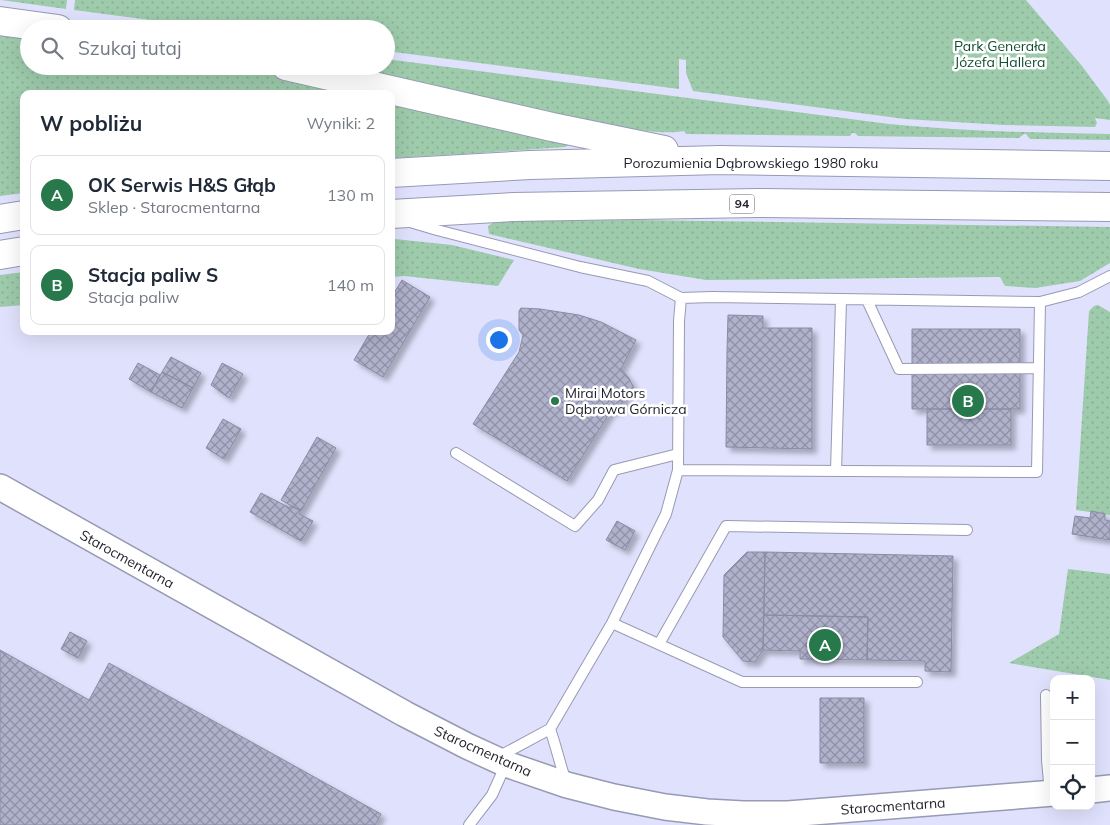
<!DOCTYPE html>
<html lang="pl">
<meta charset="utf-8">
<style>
:root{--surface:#fff;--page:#f2f2f3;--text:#1f2937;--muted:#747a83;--line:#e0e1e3;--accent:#27794b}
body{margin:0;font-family:Mulish,sans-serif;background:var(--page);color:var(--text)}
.controls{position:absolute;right:15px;bottom:15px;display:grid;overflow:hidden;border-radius:10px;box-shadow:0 5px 20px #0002}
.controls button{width:45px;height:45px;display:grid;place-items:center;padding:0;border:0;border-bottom:1px solid var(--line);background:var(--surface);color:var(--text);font:25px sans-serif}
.you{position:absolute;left:498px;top:339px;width:18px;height:18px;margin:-12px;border:4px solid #fff;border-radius:50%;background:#1a73e8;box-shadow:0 0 0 8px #1a73e833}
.badge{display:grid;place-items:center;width:32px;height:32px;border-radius:50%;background:var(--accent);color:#fff;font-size:16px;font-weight:700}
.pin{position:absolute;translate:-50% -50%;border:2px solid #fff;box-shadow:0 1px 5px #0006}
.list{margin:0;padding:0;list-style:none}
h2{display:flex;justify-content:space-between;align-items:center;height:65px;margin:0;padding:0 20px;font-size:21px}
h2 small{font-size:16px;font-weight:400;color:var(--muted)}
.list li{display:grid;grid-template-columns:32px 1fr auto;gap:15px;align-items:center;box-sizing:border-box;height:80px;margin:0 10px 10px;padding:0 10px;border:1px solid var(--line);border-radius:10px}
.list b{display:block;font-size:19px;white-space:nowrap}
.list p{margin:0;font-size:16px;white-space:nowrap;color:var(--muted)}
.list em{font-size:16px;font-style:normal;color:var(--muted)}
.icon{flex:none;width:28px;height:28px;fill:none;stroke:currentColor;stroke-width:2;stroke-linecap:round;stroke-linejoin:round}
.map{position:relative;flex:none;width:1110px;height:825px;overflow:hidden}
.search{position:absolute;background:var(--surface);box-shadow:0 5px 20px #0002;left:20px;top:20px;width:375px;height:55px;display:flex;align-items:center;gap:12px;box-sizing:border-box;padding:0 18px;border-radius:28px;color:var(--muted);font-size:19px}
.panel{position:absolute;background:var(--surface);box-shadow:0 5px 20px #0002;left:20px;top:90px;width:375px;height:245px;border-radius:10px}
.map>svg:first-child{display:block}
.grass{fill:url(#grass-dots)}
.building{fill:url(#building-cross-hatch);stroke:#898ba4;filter:url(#shadow)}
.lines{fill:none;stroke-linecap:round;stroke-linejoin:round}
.service-casing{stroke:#979ab3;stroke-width:12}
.tertiary-casing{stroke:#979ab3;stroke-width:28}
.primary-casing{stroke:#979ab3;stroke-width:30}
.service{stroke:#fff;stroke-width:10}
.tertiary{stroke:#fff;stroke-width:25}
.primary{stroke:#fff;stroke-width:28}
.poi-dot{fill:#27794b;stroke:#fff;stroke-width:2}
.labels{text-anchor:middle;stroke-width:5;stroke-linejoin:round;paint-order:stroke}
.shield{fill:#fff;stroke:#626269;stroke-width:1}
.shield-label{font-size:12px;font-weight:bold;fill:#1e1f29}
.park-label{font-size:14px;fill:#104d2c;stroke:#fff}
.street-label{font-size:14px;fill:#1e1f29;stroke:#fff}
.poi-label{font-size:14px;fill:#1e1f29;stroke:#fff;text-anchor:start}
</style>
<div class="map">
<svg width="1110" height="825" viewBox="0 0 1110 825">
<defs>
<pattern id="grass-dots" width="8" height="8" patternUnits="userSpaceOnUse" patternTransform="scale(1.25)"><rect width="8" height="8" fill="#9ecbac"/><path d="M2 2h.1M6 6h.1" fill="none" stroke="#88ae94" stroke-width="1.8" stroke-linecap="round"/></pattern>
<pattern id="building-cross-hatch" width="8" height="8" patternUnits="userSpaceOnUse" patternTransform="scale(1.25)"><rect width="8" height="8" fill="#b0b2cc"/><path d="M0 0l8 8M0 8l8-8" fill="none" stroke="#8f90a6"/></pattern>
<filter id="shadow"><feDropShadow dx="4.5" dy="4.5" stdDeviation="2.5" flood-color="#0004"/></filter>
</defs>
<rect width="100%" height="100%" fill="#e0e2fd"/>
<!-- grass -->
<path class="grass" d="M 1,0 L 67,0 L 66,9 Z
M 75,0 L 1026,0 L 1082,66 L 1108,101 L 1110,105 L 1110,120 L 1095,118 L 1097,123 L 1095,127 L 1004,125 L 905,119 L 693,91 L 686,73 L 686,60 L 679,59 L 679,89 L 386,51 L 386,29 L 218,29 L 74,10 Z
M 0,33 L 29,36 L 29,66 L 237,66 L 357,94 L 24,94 L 24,193 L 0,196 Z
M 386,59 L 889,124 C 963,131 1036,133 1110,134 L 1110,140 L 1030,139 L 1026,134 L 1024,134 L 1019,138 L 858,136 L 855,133 L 852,133 L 850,136 L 686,134 L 684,131 C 665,135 634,129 613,127 L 334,66 L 386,66 Z
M 391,102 L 570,143 L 569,145 L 565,147 L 464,154 L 391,158 Z
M 638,220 L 1110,227 L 1110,263 L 1080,281 L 1035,288 L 1005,286 L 1000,277 L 706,280 L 639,269 L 489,234 L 488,226 L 496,221 Z
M 395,239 L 452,245 L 514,260 L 498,286 L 404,276 L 391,277 L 391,240 Z
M 24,272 L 24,305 L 0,307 L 0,275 Z
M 1098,305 L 1110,312 L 1110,515 L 1076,510 L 1089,311 L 1094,306 Z
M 1068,569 L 1110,574 L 1110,680 L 1009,663 L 1059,634 Z"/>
<!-- building -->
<path class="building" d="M 402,280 L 430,297 L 383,377 L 354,360 L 371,331 L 391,331 L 391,298 Z
M 521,308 L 540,309 L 579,315 L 601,322 L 636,340 L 621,369 L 629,378 L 636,393 L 629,391 L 617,411 L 612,409 L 567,481 L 473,424 L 519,352 L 523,335 L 519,330 L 519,311 Z
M 728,315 L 763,316 L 763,328 L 812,328 L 812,449 L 726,447 L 727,351 Z
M 912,329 L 1020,329 L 1020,409 L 912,409 Z
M 171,357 L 201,373 L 193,388 L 162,372 Z
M 138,363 L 160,375 L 151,392 L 129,379 Z
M 222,363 L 243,374 L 229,398 L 211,385 Z
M 162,372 L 193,388 L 182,408 L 151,392 Z
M 927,409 L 1011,409 L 1011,445 L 927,445 Z
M 223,419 L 241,429 L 224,459 L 206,448 Z
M 317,437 L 336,448 L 301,511 L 281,500 Z
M 261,493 L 290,508 L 291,506 L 301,511 L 299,514 L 313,521 L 301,541 L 250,512 Z
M 1091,511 L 1105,514 L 1105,520 L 1110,521 L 1110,540 L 1072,534 L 1075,516 L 1090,518 Z
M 617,521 L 635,531 L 625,550 L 606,540 Z
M 747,552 L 765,552 L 763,650 L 755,662 L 743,661 L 723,637 L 724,575 Z
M 765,552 L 953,556 L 951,672 L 925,671 L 925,661 L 867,660 L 868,617 L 764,615 Z
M 764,615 L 868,617 L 867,660 L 800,659 L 800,651 L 763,650 Z
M 70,632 L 87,641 L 78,658 L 61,649 Z
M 0,650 L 89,700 L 109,663 L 381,814 L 375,825 L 0,825 Z
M 820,698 L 864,698 L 864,763 L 820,763 Z"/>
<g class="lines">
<defs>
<path id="service" d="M 410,222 L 437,230 L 580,267 L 648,281 L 681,298 L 712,297 L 1040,302 L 1079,292 L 1110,276
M 867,300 L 899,369 L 1039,368
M 456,453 L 575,526 L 598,500 L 614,470 L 678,454
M 678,470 L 1037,472 L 1040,302
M 836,471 L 841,300
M 612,623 L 742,682 L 917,682
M 659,644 L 726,526 L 967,530
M 1046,695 L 1047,760 L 1050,793
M 550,729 C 556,746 560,764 566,782
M 498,757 L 550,729 L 612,623 L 666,514 L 678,470 L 679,321 L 681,298
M 469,825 L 492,795 L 506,764"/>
<path id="tertiary" d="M 0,487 L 405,714 L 467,746 L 506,764 L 567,785 L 614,797 L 665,807 L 707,812 L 743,814 L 788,814 L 1054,793
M 1091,790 L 1110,788"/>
<path id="primary" d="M 0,21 L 58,29
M 286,66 L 552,127 L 664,150
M 391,173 L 530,165 L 720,160 L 1110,166
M 391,214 L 513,207 L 758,203 L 1110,207
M 0,219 L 24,215
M 0,255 L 24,251"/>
</defs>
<!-- service casing -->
<use href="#service" class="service-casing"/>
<!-- tertiary casing -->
<use href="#tertiary" class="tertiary-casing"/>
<!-- primary casing -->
<use href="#primary" class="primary-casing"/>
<!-- service -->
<use href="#service" class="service"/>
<!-- tertiary -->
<use href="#tertiary" class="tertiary"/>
<!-- primary -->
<use href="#primary" class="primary"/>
</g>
<!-- markers -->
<circle class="poi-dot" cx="555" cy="401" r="5"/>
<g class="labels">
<!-- shield labels -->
<rect class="shield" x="729.5" y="194.5" width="25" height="19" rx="4"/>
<g class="shield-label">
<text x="742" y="208">94</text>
</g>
<!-- park labels -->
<g class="park-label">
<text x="1000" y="51">Park Generała<tspan x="1000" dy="16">Józefa Hallera</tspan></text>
</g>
<!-- street labels -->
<g class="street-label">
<text x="751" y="168">Porozumienia Dąbrowskiego 1980 roku</text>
<text transform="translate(127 559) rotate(29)" y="5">Starocmentarna</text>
<text transform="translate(483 751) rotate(24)" y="5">Starocmentarna</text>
<text transform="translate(893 806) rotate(-4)" y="5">Starocmentarna</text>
</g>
<!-- poi labels -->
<g class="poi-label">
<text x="565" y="398">Mirai Motors<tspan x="565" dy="16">Dąbrowa Górnicza</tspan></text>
</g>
</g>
</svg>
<div class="controls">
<button>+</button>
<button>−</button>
<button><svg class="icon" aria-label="locate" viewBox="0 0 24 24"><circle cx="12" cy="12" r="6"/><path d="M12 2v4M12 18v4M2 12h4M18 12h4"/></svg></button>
</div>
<div class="you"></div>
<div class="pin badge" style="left:825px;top:645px">A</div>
<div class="pin badge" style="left:968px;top:401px">B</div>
<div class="search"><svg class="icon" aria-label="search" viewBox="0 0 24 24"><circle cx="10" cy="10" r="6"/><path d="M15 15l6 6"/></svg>Szukaj tutaj</div>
<section class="panel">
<h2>W pobliżu<small>Wyniki: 2</small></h2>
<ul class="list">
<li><span class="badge">A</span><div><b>OK Serwis H&amp;S Głąb</b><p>Sklep · Starocmentarna</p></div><em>130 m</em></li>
<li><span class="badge">B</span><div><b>Stacja paliw S</b><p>Stacja paliw</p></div><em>140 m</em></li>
</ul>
</section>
</div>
